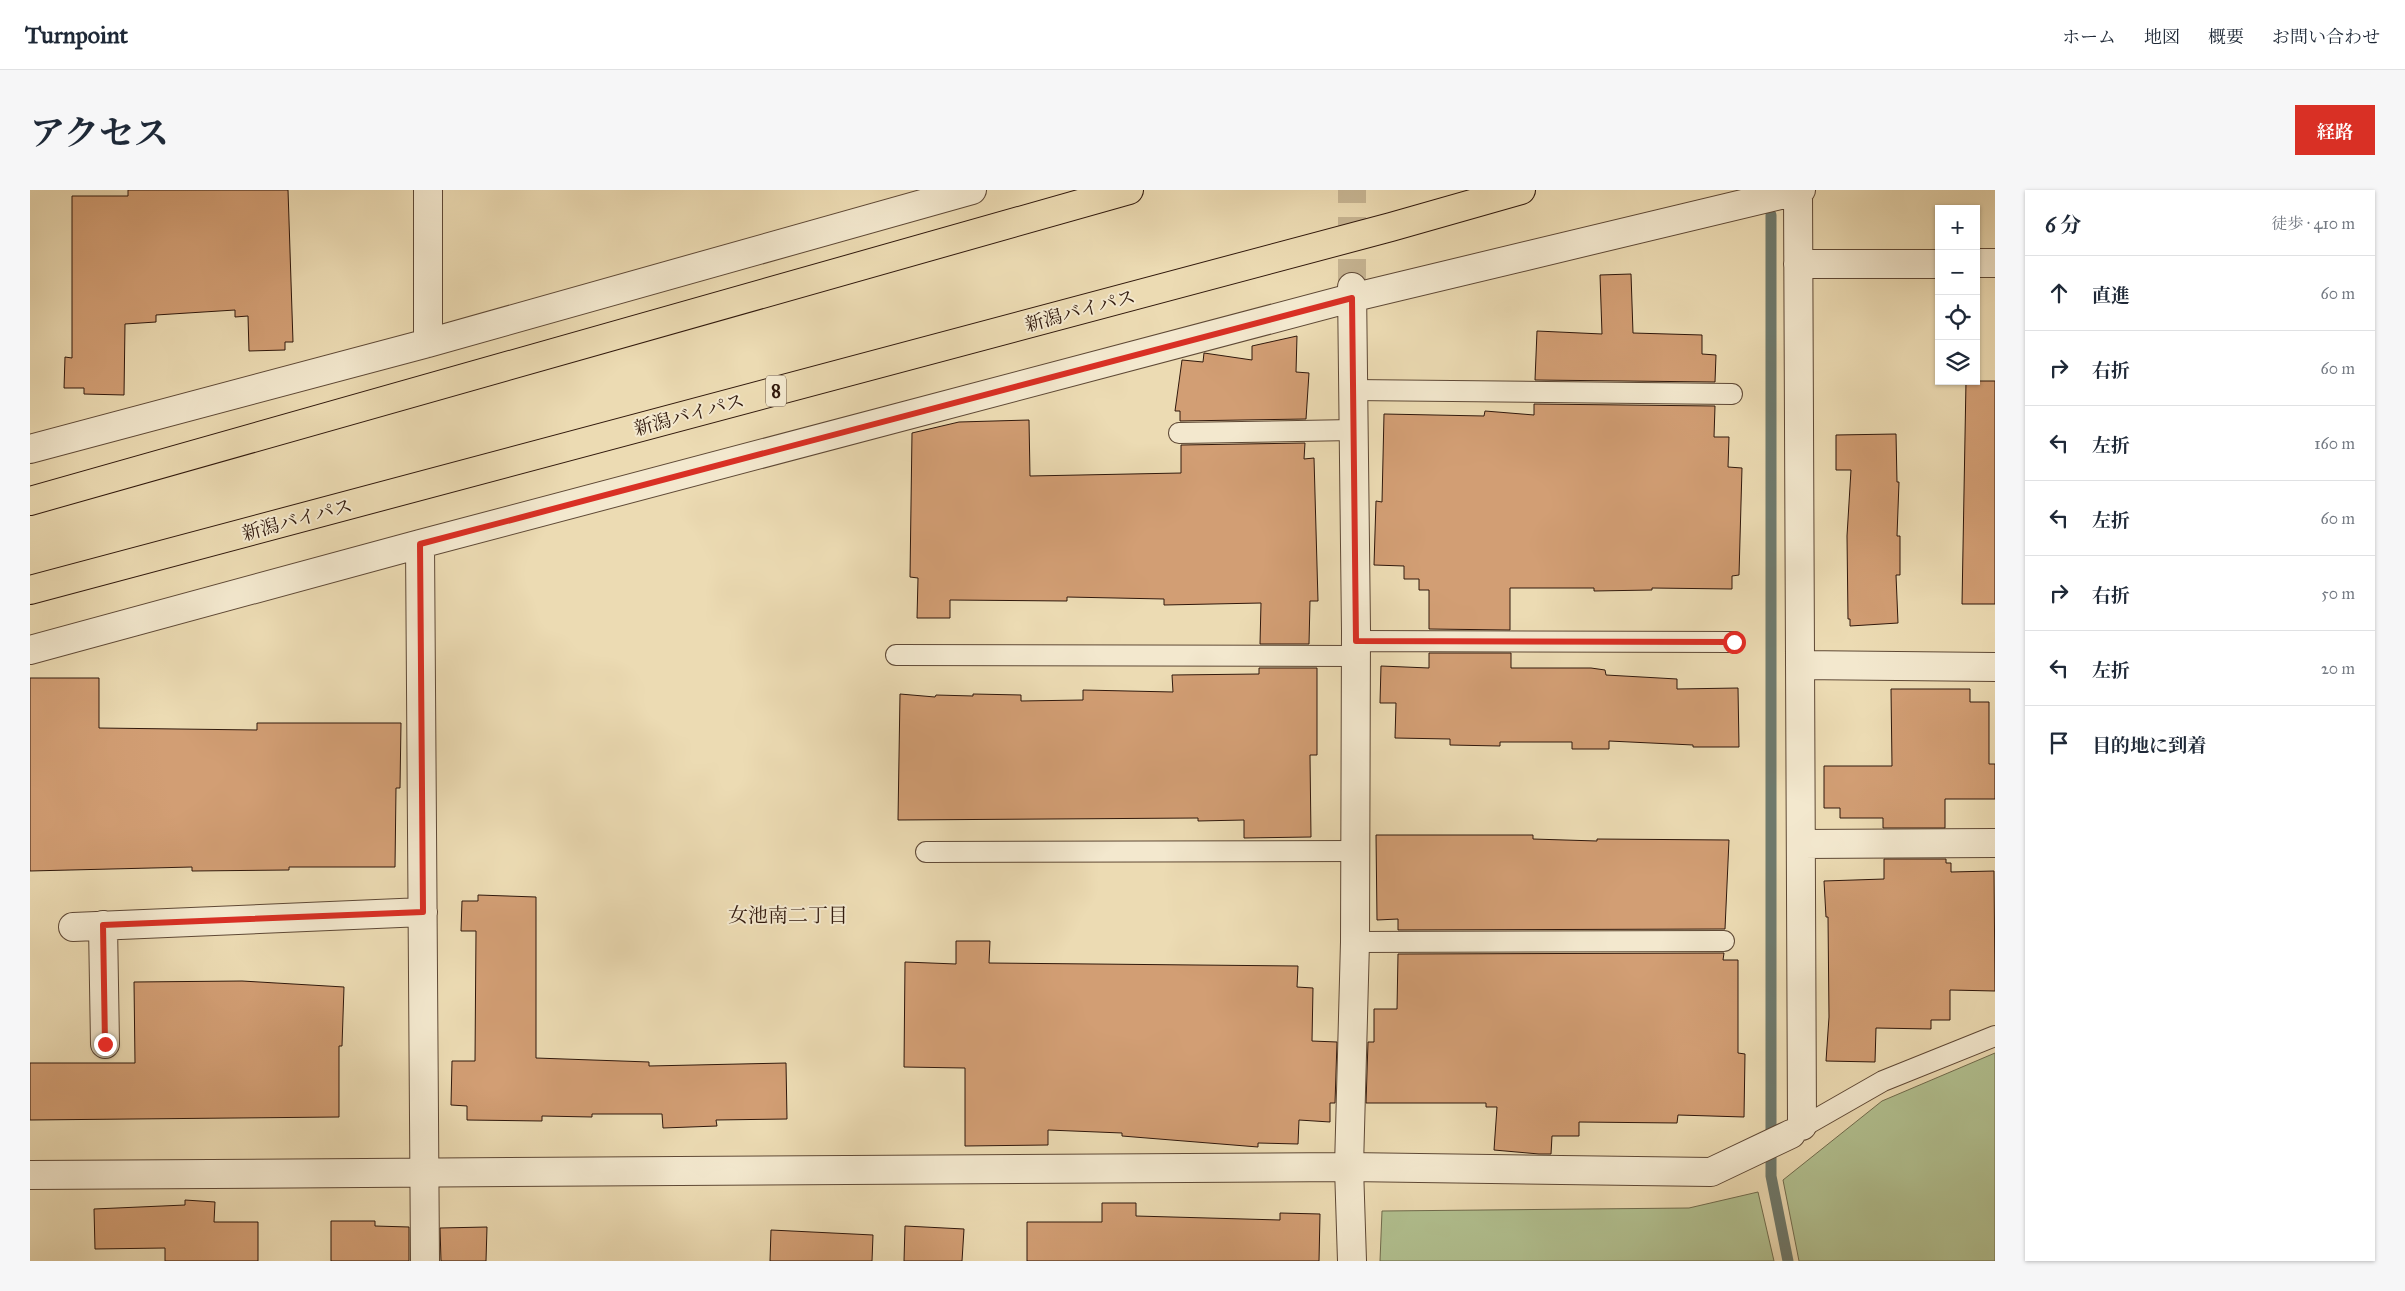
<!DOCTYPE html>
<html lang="ja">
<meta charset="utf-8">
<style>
:root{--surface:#fff;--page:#f6f6f7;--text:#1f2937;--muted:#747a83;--line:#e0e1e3;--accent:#d93025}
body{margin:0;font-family:"IM FELL Great Primer","Noto Serif JP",serif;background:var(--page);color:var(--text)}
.controls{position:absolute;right:15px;top:15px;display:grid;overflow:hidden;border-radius:0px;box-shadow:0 1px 4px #0004}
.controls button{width:45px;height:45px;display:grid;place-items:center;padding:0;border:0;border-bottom:1px solid var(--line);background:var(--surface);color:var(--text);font:25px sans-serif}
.stop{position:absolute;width:15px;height:15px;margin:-11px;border:4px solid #d93025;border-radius:50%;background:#fff}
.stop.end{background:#d93025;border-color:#fff;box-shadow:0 1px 5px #0008}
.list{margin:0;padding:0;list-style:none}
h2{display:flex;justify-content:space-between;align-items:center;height:65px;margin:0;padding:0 20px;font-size:21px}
h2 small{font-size:16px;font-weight:400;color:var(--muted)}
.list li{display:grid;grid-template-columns:32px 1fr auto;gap:15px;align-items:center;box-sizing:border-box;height:75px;padding:0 20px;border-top:1px solid var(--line)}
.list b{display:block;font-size:19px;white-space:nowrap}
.list em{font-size:16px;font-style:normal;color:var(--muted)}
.icon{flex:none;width:28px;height:28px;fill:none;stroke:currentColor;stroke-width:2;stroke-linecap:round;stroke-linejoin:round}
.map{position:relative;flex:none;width:1965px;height:1071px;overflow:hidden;border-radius:0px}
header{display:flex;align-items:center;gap:30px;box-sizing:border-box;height:70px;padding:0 25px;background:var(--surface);border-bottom:1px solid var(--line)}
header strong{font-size:24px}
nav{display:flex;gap:28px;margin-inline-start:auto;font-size:18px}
.intro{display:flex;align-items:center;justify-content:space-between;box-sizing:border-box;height:120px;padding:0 30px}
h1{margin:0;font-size:35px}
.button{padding:12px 22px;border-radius:0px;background:var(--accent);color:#fff;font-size:18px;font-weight:700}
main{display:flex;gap:30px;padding:0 30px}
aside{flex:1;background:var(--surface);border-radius:0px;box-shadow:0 1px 4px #0004}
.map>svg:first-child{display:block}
.green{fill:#b2c191;stroke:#716c4e}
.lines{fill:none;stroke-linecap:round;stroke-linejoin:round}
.stream{stroke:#6f7a6d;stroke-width:11}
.building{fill:#d29e74;stroke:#30180c}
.minor-tunnel{stroke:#c6b492;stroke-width:28;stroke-dasharray:28 14;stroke-linecap:butt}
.service-casing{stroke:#5f4936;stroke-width:22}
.minor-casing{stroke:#5f4936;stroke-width:30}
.trunk-casing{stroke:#30180c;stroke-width:30}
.service{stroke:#f3e8ce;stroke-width:20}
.minor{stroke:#f3e8ce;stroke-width:28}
.trunk{stroke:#ecdbb3;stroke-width:28}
.route{stroke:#d93025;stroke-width:6}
.labels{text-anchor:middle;stroke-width:4;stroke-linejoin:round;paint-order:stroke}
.shield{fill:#f3e8ce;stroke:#6a5646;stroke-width:1}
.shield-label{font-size:18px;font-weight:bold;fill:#30180c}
.street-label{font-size:19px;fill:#30180c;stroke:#f3e8ce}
.neighbourhood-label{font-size:20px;fill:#30180c;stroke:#f3e8ce}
</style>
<header>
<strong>Turnpoint</strong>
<nav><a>ホーム</a><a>地図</a><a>概要</a><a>お問い合わせ</a></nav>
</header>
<div class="intro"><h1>アクセス</h1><a class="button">経路</a></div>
<main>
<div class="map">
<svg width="1965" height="1071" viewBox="0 0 1965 1071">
<rect width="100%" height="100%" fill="#ecdbb3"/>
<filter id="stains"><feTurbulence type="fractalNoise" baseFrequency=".004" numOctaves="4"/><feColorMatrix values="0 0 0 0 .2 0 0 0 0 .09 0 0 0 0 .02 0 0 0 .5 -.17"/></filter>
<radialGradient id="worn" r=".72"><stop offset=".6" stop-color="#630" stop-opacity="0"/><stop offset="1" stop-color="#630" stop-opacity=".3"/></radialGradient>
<!-- green -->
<path class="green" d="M 1965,863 L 1965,1071 L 1769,1071 L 1753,990 L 1852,911 Z
M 1728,1002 L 1744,1071 L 1350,1071 L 1352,1021 L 1659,1018 Z"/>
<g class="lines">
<!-- stream -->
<path class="stream" d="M 1741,25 L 1741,986 L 1758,1071"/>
</g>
<!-- building -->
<path class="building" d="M 98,0 L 258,0 L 263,152 L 255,152 L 255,160 L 219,161 L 218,126 L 205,127 L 205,120 L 126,125 L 126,132 L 95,134 L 94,205 L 54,204 L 54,198 L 34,198 L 35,167 L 42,168 L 42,6 L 98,6 Z
M 1601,84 L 1603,143 L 1672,145 L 1672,164 L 1686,165 L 1685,192 L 1505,190 L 1507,141 L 1572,144 L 1570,85 Z
M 1267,146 L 1266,182 L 1279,183 L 1276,229 L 1150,231 L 1150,221 L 1145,221 L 1152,170 L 1173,172 L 1174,163 L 1222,170 L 1222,156 Z
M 1936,191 L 1965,191 L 1965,414 L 1932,414 Z
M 1504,214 L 1685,216 L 1684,247 L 1699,247 L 1698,277 L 1712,278 L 1709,385 L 1702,386 L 1702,399 L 1622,398 L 1622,400 L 1564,401 L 1564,398 L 1480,398 L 1480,440 L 1399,439 L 1399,400 L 1389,400 L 1389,389 L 1374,389 L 1374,376 L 1344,375 L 1346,311 L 1352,312 L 1354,224 L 1454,226 L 1455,221 L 1504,225 Z
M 999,230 L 1000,286 L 1151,283 L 1151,255 L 1275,253 L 1274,269 L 1284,268 L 1288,411 L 1280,411 L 1279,454 L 1230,454 L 1231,413 L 1134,415 L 1134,409 L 1037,407 L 1037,411 L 920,410 L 920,428 L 887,428 L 888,388 L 880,387 L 882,243 L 929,232 Z
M 1866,244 L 1867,292 L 1869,292 L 1867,346 L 1870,346 L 1870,385 L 1866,385 L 1868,433 L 1820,436 L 1820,429 L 1818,429 L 1817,346 L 1821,280 L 1806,280 L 1806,245 Z
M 1399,463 L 1481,463 L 1481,478 L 1561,478 L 1575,480 L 1576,485 L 1647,489 L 1647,499 L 1708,498 L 1709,557 L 1663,557 L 1663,555 L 1579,551 L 1579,559 L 1542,559 L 1542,552 L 1470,552 L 1470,556 L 1420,555 L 1420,549 L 1365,548 L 1366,513 L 1350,513 L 1351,476 L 1399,478 Z
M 1229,478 L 1287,478 L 1287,565 L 1280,565 L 1281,647 L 1214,648 L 1214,630 L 1168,631 L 1168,628 L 868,630 L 870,504 L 905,507 L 906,505 L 943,506 L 943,504 L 991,505 L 991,511 L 1053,510 L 1053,500 L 1143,502 L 1142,485 L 1229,484 Z
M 0,488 L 69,488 L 69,538 L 227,540 L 227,533 L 371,533 L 370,598 L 366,598 L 365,677 L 259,677 L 259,680 L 162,681 L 162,677 L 0,681 Z
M 1861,499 L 1940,499 L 1940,512 L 1959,512 L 1959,574 L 1965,574 L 1965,609 L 1915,609 L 1915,638 L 1853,638 L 1853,628 L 1810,628 L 1810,618 L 1794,618 L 1794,576 L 1862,576 Z
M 1346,645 L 1503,645 L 1503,649 L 1567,651 L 1567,649 L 1699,650 L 1695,739 L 1368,740 L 1368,729 L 1347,730 Z
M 1854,669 L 1916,669 L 1916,673 L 1921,673 L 1921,682 L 1964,681 L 1965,801 L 1920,800 L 1920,830 L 1901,830 L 1901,839 L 1846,838 L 1845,872 L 1796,871 L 1799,827 L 1798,727 L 1796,727 L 1794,691 L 1854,689 Z
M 448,705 L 506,707 L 506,868 L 619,872 L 619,876 L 756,873 L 757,929 L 686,930 L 687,936 L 633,938 L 632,924 L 562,924 L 562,927 L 512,926 L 512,931 L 437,930 L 437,916 L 421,915 L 422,871 L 445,871 L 446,741 L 431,741 L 432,711 L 448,711 Z
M 926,751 L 960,751 L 959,773 L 1268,776 L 1267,797 L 1283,798 L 1282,851 L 1307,852 L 1305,913 L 1300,913 L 1300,932 L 1269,930 L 1268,954 L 1228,953 L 1228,957 L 1092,946 L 1092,943 L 1018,940 L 1018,955 L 935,956 L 935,878 L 874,877 L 875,772 L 926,774 Z
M 1694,763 L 1693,770 L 1708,770 L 1708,863 L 1715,864 L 1714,927 L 1648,925 L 1647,933 L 1549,932 L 1549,946 L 1522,946 L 1521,964 L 1509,964 L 1464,960 L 1467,917 L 1456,917 L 1456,913 L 1336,913 L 1338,852 L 1344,852 L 1344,819 L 1367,819 L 1368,764 Z
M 212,791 L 314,797 L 312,856 L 309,856 L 309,927 L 0,930 L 0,873 L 105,873 L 104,792 Z
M 155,1010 L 185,1012 L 184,1032 L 228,1032 L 228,1071 L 135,1071 L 135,1058 L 65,1059 L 64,1019 L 155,1015 Z
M 1072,1013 L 1106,1013 L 1106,1026 L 1250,1030 L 1250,1023 L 1290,1024 L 1289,1071 L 997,1071 L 997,1032 L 1072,1032 Z
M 301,1031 L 345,1031 L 345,1036 L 379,1037 L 379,1071 L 301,1071 Z
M 875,1036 L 934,1039 L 932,1071 L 874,1071 Z
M 457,1037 L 456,1071 L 411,1071 L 410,1038 Z
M 741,1040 L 843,1045 L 842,1071 L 740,1071 Z"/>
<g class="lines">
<!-- minor-tunnel -->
<path class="minor-tunnel" d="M 1322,97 L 1322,0"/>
<defs>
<path id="service" d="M 1323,200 L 1702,204
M 1149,243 L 1323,240
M 1326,451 L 1704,452
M 866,465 L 1326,466
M 896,662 L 1324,661
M 1325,752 L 1694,751
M 1762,943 L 1853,891 L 1965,846"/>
<path id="minor" d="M 398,0 L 398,153
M 1768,1 L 1772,936
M 1946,73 L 1965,73
M 1768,74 L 1909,74
M 1322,97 L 1326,441 L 1325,752 L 1319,977 L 1322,1071
M 0,259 L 398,153 L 942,0
M 390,354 L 395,1071
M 0,460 L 390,354 L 1321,108 L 1771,0
M 1770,475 L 1965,477
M 1771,654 L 1965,653
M 73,735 L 75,854
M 43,737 L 393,722
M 0,985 L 1319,977 L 1681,982 L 1761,944"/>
<path id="trunk" d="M 0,311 L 1099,0
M 0,400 L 1361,37 L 1491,0"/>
</defs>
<!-- service casing -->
<use href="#service" class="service-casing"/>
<!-- minor casing -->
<use href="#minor" class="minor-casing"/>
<!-- trunk casing -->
<use href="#trunk" class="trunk-casing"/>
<!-- service -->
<use href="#service" class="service"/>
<!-- minor -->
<use href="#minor" class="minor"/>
<!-- trunk -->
<use href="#trunk" class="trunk"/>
</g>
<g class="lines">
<!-- route -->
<path class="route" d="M 75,854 L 73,735 L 393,722 L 390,354 L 1322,108 L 1326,451 L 1704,452"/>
</g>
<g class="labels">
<!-- shield labels -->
<rect class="shield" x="736" y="185.5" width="20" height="31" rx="4"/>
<g class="shield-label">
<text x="746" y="207">8</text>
</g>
<!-- street labels -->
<g class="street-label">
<text transform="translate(1050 120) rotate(-15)" y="7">新潟バイパス</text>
<text transform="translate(659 224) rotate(-15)" y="7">新潟バイパス</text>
<text transform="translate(267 329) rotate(-15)" y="7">新潟バイパス</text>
</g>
<!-- neighbourhood labels -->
<g class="neighbourhood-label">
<text x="758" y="732">女池南二丁目</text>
</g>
</g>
<rect width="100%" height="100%" filter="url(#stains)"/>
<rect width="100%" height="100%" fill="url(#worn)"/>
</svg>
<div class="controls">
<button>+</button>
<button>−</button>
<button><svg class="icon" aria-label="locate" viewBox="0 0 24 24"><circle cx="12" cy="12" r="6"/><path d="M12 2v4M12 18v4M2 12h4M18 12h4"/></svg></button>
<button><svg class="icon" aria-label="layers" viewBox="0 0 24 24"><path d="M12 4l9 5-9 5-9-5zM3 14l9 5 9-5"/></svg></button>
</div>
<div class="stop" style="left:1704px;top:452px"></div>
<div class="stop end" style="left:75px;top:854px"></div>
</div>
<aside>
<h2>6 分<small>徒歩 · 410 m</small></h2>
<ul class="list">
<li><svg class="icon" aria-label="ahead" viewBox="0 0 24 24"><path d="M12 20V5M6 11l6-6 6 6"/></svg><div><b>直進</b></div><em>60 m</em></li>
<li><svg class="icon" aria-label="right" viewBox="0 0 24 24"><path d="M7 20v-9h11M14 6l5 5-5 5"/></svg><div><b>右折</b></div><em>60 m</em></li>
<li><svg class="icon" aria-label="left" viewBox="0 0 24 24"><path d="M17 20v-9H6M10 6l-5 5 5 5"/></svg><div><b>左折</b></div><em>160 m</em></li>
<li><svg class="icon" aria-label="left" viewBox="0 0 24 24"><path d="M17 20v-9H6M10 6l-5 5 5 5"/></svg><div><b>左折</b></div><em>60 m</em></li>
<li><svg class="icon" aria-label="right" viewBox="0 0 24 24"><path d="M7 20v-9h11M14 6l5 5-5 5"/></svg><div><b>右折</b></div><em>50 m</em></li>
<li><svg class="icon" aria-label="left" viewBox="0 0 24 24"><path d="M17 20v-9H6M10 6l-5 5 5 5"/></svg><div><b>左折</b></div><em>20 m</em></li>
<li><svg class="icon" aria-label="arrive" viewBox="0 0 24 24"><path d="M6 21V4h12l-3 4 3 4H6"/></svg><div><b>目的地に到着</b></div></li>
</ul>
</aside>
</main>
